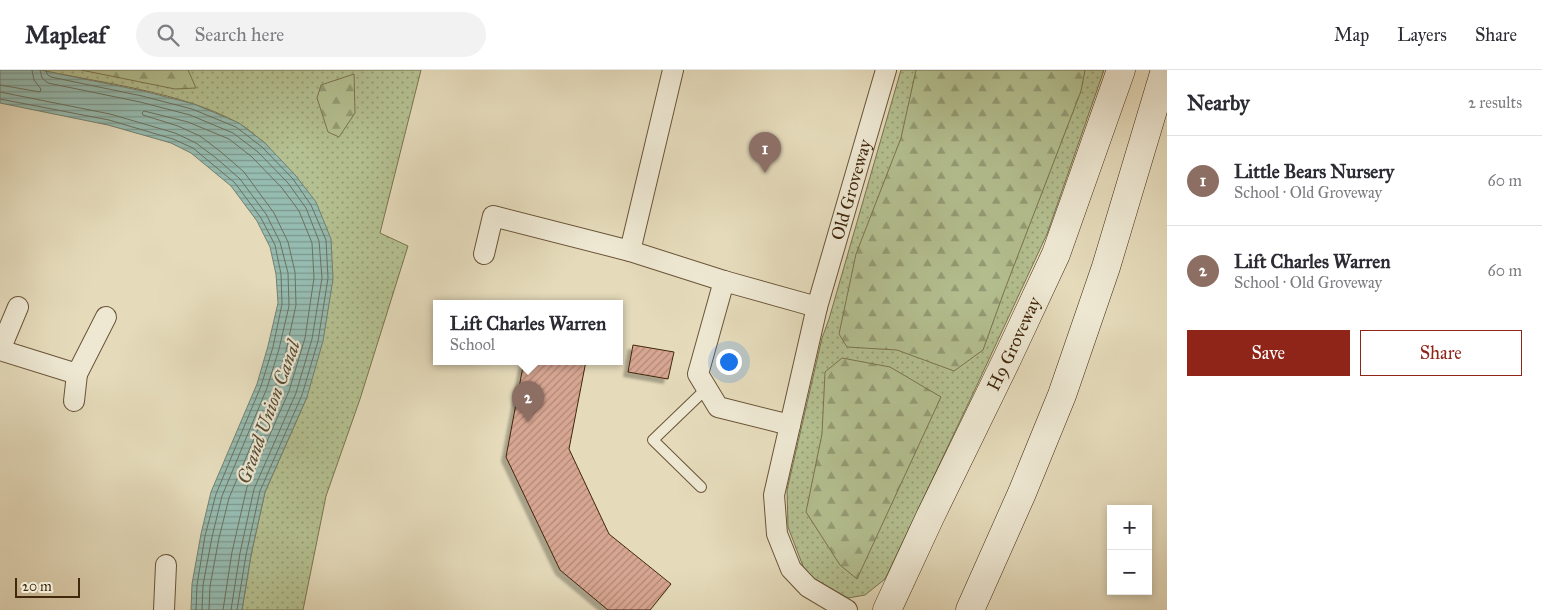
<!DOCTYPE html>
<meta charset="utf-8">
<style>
:root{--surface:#fff;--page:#f2f2f3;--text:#2b2b33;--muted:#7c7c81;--line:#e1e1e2;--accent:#8f2418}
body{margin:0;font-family:"IM FELL Great Primer",serif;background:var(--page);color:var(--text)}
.controls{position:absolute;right:15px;bottom:15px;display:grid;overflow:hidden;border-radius:0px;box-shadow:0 2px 8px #0003}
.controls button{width:45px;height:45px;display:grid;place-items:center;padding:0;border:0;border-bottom:1px solid var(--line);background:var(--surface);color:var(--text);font:25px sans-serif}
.scale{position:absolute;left:15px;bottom:12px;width:65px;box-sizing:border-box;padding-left:5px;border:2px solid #41270c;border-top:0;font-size:14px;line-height:18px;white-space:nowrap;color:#41270c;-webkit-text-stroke:4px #eee8d3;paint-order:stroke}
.you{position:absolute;left:728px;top:291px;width:18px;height:18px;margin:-12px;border:4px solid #fff;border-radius:50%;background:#1a73e8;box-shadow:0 0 0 8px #1a73e833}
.badge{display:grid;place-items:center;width:32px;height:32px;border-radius:50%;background:var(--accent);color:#fff;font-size:16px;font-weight:700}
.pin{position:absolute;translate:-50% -41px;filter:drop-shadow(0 1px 2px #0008)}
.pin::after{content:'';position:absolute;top:26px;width:18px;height:15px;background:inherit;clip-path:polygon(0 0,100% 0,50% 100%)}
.popup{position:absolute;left:433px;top:230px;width:190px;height:65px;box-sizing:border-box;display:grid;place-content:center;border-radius:0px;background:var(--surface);filter:drop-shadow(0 1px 4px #0005);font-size:16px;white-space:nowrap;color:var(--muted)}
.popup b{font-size:19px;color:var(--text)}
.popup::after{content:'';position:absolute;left:50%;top:100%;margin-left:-10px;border:10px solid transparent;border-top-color:var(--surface)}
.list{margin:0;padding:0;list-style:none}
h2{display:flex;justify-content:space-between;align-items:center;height:65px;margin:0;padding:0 20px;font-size:21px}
h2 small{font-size:16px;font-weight:400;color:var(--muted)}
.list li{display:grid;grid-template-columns:32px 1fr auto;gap:15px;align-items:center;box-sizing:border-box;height:90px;padding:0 20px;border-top:1px solid var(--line)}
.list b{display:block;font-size:19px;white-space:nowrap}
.list p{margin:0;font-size:16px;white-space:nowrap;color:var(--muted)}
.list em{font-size:16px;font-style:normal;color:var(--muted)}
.actions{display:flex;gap:10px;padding:15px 20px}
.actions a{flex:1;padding:11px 0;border:1px solid var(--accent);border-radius:0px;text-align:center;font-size:18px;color:var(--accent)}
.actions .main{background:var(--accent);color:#fff}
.icon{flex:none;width:28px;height:28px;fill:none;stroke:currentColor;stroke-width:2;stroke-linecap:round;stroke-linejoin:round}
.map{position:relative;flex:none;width:1167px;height:540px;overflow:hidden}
header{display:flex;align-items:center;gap:30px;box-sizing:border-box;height:70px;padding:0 25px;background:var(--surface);border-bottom:1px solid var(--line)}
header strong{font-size:24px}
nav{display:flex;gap:28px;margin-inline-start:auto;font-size:18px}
.search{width:350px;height:45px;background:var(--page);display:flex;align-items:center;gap:12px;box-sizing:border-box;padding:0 18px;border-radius:28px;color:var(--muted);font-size:19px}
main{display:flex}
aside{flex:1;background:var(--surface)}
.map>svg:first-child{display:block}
.grass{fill:url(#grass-dots);stroke:#7a744e}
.forest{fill:url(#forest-firs);stroke:#7a744e}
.water{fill:url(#water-rules);stroke:#74806e}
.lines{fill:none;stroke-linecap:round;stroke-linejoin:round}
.shore{stroke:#6c715e;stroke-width:1}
.building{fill:url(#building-hatch);stroke:#41270c;filter:url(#shadow)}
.lane-casing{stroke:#6a5438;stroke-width:12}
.street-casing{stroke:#6a5438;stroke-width:22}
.secondary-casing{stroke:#41270c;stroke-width:29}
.lane{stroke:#eee8d3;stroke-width:10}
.street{stroke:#eee8d3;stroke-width:20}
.secondary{stroke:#eee8d3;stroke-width:28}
.labels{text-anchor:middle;stroke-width:4.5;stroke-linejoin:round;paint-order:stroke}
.street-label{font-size:18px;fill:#41270c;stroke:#eee8d3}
.water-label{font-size:19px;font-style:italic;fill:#564c35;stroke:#eee8d3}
</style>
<header>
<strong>Mapleaf</strong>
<div class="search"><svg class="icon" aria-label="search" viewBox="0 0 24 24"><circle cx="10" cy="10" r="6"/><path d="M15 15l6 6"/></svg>Search here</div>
<nav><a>Map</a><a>Layers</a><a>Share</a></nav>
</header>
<main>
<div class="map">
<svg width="1167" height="540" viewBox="0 0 1167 540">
<defs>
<pattern id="grass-dots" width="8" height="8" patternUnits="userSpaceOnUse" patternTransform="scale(1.25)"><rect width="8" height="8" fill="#b4c091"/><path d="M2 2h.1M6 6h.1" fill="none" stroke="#949c75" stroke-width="1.8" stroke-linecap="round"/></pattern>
<pattern id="forest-firs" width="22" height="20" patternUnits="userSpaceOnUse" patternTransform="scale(1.25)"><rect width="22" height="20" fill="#b4c091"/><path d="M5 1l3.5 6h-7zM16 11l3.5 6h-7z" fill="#949c75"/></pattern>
<pattern id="water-rules" width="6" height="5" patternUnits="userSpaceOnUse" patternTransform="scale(1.25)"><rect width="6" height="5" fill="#96bbb0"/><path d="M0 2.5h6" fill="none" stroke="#7c988e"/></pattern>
<pattern id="building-hatch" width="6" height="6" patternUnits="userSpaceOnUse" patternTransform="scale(1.25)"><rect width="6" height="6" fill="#d7a692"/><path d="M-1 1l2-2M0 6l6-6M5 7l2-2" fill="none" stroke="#b08776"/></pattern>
<filter id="shadow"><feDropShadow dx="-4.5" dy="4.5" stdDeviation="1" flood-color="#0004"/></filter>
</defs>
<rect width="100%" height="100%" fill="#e5dbbb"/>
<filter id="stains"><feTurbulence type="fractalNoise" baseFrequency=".004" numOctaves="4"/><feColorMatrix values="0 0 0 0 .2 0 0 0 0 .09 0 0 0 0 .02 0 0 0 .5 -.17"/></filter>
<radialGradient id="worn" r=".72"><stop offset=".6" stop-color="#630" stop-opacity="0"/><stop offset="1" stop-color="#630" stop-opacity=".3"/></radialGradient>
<!-- grass -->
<path class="grass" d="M 40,0 L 421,0 L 380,163 L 408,176 L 360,329 L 326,426 L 303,540 L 242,540 L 251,485 L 265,422 L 307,327 L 265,73 C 256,67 248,58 238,53 C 182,22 102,13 40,0 Z
M 901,0 L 1104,0 L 1047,164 L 978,313 L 885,509 L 865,525 L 848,528 L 806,504 L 788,457 L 787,420 L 822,268 L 829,249 Z"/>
<!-- forest -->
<path class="forest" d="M 81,0 L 188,0 L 196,18 L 175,19 Z
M 916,0 L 1085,0 L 1081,21 L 1005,219 L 983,280 L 954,301 L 897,280 L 847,277 L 839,264 L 856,184 L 901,68 Z
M 354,4 L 355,43 L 339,67 L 328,62 L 317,28 L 321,15 Z
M 842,288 L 890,297 L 941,327 L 857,509 L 840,495 L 806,442 L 822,364 L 825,302 Z"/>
<!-- water -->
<path class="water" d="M 0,0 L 40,0 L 143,21 L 194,34 L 239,53 L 265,73 L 296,106 L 316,132 L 331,169 L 333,209 L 323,271 L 307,327 L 265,422 L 251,485 L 242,540 L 191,540 L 192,514 L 201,464 L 211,422 L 257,314 L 268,276 L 278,233 L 276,204 L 270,177 L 257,151 L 231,116 L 191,83 L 171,73 L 108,55 L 0,33 Z"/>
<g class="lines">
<!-- shore -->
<path class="shore" d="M 40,0 L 42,8 L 48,13 L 140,32 L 190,45 L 233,63 L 258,82 L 288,113 L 306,138 L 319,171 L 322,208 L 312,269 L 296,323 L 254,419 L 240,483 L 231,540
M 46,0 L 47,4 L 51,7 L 142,26 L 192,39 L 236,57 L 262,77 L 293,109 L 311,135 L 326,170 L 328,208 L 318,271 L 302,325 L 260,421 L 246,485 L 237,540
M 0,15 L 40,22 L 41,19 L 34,10 L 32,0
M 0,22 L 110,44 L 175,63 L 196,73 L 216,88 L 240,109 L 266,144 L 280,172 L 288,203 L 289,236 L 279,279 L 267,318 L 222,426 L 212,467 L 203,515 L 202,540
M 0,29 L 109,50 L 173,69 L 193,78 L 235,113 L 261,148 L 275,175 L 281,204 L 282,234 L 273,277 L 261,316 L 216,424 L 205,466 L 197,515 L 196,540
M 209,540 L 210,516 L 219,468 L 229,428 L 274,321 L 286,281 L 296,235 L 295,202 L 288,172 L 274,143 L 244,102 L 221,82 L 200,66 L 178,56 L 143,45 L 142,43 L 144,41 L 188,52 L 229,69 L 252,87 L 282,118 L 299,141 L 312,173 L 314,208 L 305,268 L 289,321 L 247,417 L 232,482 L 223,540"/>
</g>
<!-- building -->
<path class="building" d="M 633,275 L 674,282 L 668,309 L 628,302 Z
M 524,291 L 586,291 L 569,379 L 609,464 L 671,514 L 650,540 L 608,540 L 560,500 L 506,387 Z"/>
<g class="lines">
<defs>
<path id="lane" d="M 701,417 L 653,370 L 706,319"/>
<g id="street">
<path d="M 630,181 L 673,0"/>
<path d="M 484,184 L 493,146 L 630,181 L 724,211 L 817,237"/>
<path d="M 724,211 L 698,304 L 718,337 L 790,355"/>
<path d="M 0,280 L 77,304"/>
<path d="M 0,280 L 18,237"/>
<path d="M 74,331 L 77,304 L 106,247"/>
<path d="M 164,540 L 166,495"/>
<path id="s1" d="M 847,540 L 808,517 L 791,499 L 777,464 L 774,425 L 817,237 L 886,0"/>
</g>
<g id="secondary">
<path id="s2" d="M 887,540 L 930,447 L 1007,289 L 1056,184 L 1121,0"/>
<path d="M 970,540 L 1022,423 L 1062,325 L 1106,197 L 1165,0"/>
</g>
</defs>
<!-- lane casing -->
<use href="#lane" class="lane-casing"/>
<!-- street casing -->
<use href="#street" class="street-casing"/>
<!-- secondary casing -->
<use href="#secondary" class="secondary-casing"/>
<!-- lane -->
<use href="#lane" class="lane"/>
<!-- street -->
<use href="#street" class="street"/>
<!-- secondary -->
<use href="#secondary" class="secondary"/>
</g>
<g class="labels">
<!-- street labels -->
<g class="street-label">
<text dy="6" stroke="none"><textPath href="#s1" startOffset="462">Old Groveway</textPath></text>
<text dy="6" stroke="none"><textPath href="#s2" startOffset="295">H9 Groveway</textPath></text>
</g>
<!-- water labels -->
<g class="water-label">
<text transform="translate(268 342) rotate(-70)" y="7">Grand Union Canal</text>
</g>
</g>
<rect width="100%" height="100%" filter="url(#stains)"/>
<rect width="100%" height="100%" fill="url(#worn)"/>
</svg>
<div class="controls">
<button>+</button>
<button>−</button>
</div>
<div class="scale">20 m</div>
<div class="you"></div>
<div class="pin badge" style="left:765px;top:103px;background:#8d6e63">1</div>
<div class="pin badge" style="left:528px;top:352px;background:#8d6e63">2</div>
<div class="popup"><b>Lift Charles Warren</b>School</div>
</div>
<aside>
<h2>Nearby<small>2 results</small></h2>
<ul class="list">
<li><span class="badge" style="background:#8d6e63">1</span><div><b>Little Bears Nursery</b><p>School · Old Groveway</p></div><em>60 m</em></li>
<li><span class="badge" style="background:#8d6e63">2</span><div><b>Lift Charles Warren</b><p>School · Old Groveway</p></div><em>60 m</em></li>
</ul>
<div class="actions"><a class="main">Save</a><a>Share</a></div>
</aside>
</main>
